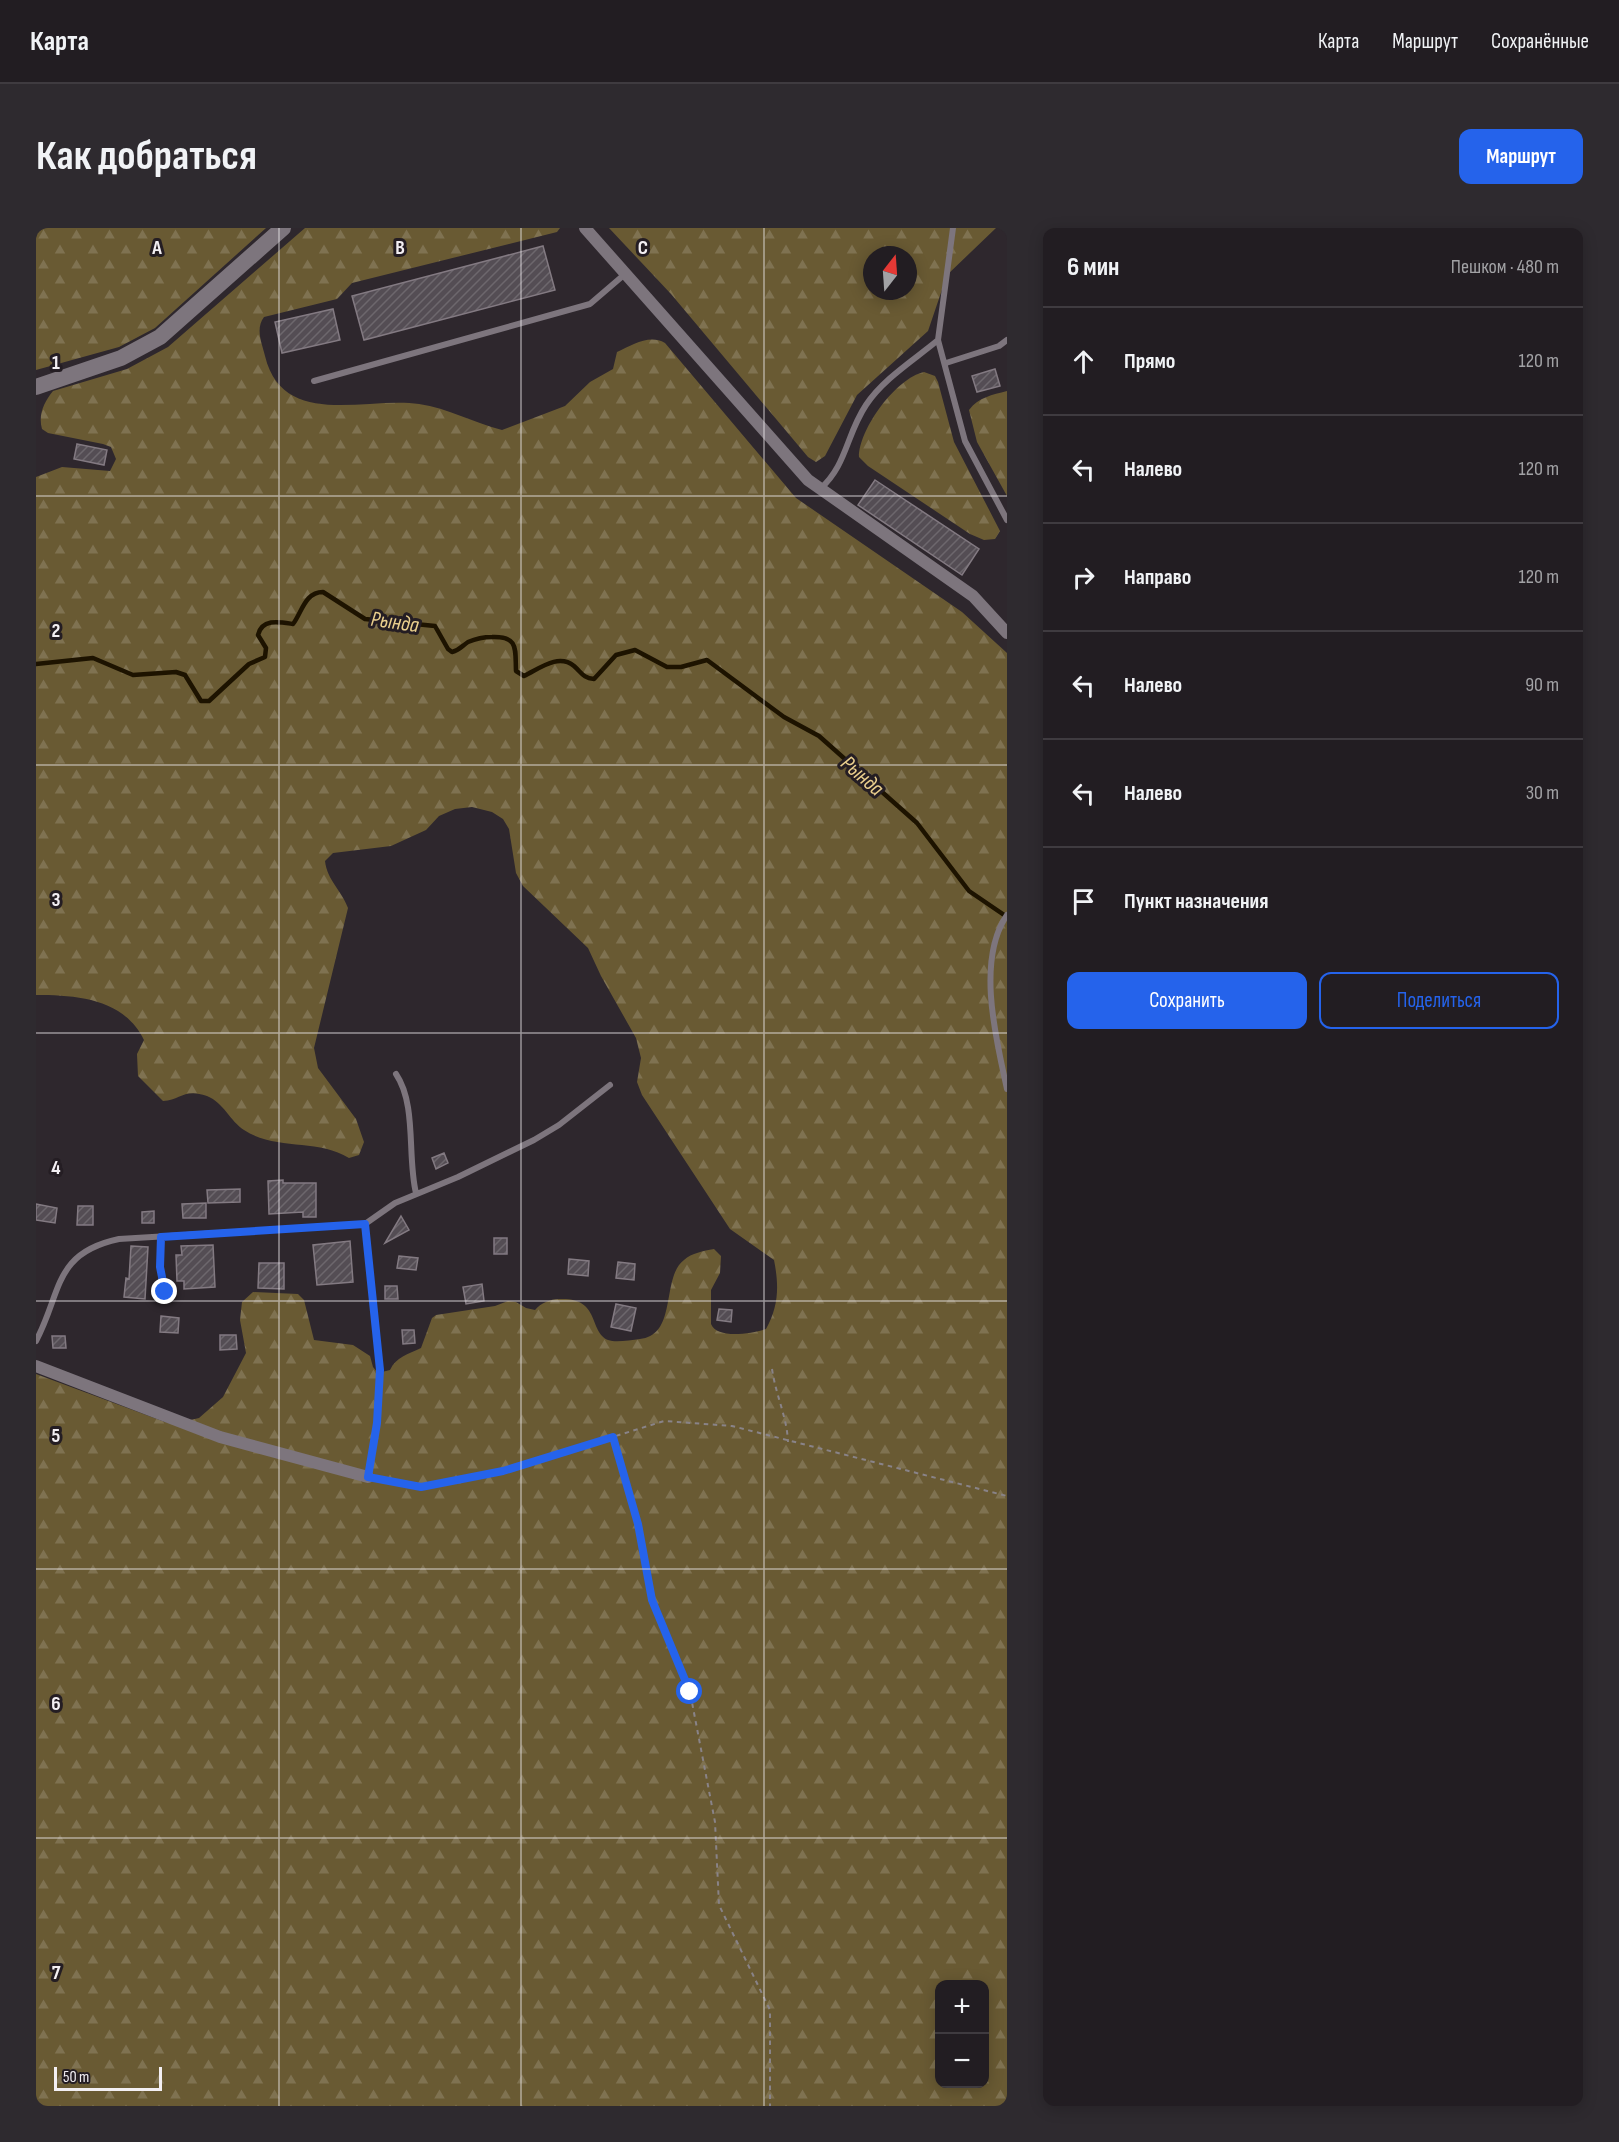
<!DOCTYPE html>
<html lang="ru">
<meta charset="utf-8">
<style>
:root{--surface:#221d22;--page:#2e2a2f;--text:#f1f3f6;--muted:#a2a2a5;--line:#3f3b40;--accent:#2563eb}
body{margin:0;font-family:"Sofia Sans Condensed",sans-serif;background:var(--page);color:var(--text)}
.controls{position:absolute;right:18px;bottom:18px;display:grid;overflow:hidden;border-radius:12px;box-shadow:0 3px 15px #0003}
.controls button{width:54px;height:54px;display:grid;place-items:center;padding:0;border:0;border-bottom:2px solid var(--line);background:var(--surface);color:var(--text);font:30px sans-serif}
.compass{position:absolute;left:827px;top:18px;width:54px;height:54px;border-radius:50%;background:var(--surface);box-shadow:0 3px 15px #0003;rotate:17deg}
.scale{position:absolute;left:18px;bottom:15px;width:108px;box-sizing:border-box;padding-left:6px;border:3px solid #f3eff3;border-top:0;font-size:16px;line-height:21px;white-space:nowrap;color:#f3eff3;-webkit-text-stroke:4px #241d23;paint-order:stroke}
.stop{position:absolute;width:18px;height:18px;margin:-14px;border:4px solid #2563eb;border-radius:50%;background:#fff}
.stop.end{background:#2563eb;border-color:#fff;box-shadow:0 2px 6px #0008}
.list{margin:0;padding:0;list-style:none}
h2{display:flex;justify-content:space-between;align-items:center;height:78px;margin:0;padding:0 24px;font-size:26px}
h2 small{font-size:20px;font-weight:400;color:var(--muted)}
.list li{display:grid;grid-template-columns:39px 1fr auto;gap:18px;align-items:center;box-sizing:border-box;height:108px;padding:0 24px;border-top:2px solid var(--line)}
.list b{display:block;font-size:22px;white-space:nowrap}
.list em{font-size:20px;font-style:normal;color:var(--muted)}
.actions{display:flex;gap:12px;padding:18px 24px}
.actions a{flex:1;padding:14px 0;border:2px solid var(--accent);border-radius:12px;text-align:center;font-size:21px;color:var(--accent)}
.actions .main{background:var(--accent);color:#fff}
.icon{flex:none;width:33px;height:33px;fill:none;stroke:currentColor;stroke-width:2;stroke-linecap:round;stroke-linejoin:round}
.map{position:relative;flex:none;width:971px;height:1878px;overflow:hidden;border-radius:12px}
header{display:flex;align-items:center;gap:36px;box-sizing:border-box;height:84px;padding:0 30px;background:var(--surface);border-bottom:2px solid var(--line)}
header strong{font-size:28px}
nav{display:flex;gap:33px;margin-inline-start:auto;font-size:21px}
.intro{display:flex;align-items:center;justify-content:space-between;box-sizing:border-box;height:144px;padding:0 36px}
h1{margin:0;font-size:42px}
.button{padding:15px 27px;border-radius:12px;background:var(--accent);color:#fff;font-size:21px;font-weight:700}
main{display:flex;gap:36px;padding:0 36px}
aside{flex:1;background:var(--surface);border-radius:12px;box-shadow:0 3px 15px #0003}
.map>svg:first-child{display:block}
.forest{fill:url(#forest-firs);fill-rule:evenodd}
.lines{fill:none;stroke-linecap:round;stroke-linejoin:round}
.stream{stroke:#1d1300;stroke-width:4.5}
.building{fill:url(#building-hatch);stroke:#837a82;stroke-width:1.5}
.path{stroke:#898388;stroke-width:2;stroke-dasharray:4.5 4.5;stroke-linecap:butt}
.service{stroke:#7d757d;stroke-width:6}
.minor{stroke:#7d757d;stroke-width:12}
.secondary{stroke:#7d757d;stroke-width:16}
.route{stroke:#2563eb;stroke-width:8}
.grid{fill:none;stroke:#f3eff3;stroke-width:1.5;stroke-opacity:0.55}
.labels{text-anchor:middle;stroke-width:6;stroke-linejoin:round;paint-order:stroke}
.water-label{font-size:22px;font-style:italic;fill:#eacf8d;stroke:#241d23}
.grid-label{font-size:20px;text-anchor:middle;font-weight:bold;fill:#f3eff3;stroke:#241d23;stroke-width:6;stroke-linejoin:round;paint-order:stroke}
</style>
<header>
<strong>Карта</strong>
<nav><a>Карта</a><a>Маршрут</a><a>Сохранённые</a></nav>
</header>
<div class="intro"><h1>Как добраться</h1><a class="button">Маршрут</a></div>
<main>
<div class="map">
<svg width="971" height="1878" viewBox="0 0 971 1878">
<defs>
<pattern id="forest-firs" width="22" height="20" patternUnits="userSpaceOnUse" patternTransform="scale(1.5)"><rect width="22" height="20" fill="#695a33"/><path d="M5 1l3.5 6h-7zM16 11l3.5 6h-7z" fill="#7f7251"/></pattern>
<pattern id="building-hatch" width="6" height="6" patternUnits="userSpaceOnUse" patternTransform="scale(1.5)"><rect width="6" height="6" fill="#544d54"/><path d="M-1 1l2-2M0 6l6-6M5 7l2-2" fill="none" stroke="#6d676d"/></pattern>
</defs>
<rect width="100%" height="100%" fill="#2e272d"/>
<!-- forest -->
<path class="forest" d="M 0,0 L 230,0 L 119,100 L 83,119 L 0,142 Z
M 269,0 L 524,0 L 521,4 L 316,55 L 301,71 L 228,89 C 219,101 226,115 229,128 C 247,202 331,168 383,176 C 412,180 438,195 466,202 L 529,178 L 554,154 L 577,141 L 581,124 C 597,117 613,106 629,115 L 760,270 L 926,384 L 971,425 L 971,1878 L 0,1878 L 0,1146 L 129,1194 L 142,1195 L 163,1190 L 187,1169 L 210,1125 L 204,1092 L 206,1074 L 217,1064 L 262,1066 L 268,1072 L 278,1112 L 317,1117 L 334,1128 L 337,1139 L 342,1145 L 354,1142 C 360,1129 372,1126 385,1120 L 396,1090 L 400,1087 L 459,1078 L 472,1073 L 480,1074 L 490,1080 L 499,1082 C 505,1075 514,1071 523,1071 C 565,1069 552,1103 572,1112 C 580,1115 594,1112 604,1111 C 642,1107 625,1049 648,1032 C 656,1025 667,1023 678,1021 L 685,1028 L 684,1045 L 675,1062 L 675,1096 C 681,1112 718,1105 730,1101 C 743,1078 743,1057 738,1032 L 694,1001 L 606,867 L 601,854 L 605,830 L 600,810 L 565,748 L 552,720 L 487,658 L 480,645 L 473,601 L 467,591 L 456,584 L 436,579 L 419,581 L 403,588 L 390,602 L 355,618 L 297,625 L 289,633 C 291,652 306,663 312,680 L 278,820 L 282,840 L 320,891 L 328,914 L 323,927 L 313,930 C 281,910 240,923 208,902 C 194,893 188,875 171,868 C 148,860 145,872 127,873 L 102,848 L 101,826 L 108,812 C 88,771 42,767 0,767 L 0,249 L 26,239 L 74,243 L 80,231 L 75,219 L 67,216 L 12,205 L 6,201 C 2,187 8,174 17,163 L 91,141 L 132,119 ZM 903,1756 L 948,1756 L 948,1856 L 903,1856 Z
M 573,0 L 960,0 L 911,47 L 892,103 L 821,167 L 789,228 L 780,234 L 772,229 L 635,66 ZM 836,27 L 872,27 L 872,63 L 836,63 Z
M 888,144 L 899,148 L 902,154 L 918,214 L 964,303 L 959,311 L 948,312 L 934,306 L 832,238 L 823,229 C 823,201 860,150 888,144 Z
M 971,163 L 971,268 L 941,214 L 933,182 C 943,169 956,167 971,163 Z"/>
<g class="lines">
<!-- stream -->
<path class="stream" d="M 0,436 L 57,430 L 97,447 L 140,444 L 149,447 L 165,473 L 173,473 L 213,436 L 229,429 L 230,420 L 222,407 C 226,390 244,394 257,396 C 266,384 269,364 287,364 L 329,391 L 399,398 L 412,421 L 416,424 C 424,422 426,418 432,414 C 439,411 448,409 456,409 C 483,408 479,421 480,443 L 488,448 C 503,441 522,425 538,438 C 546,445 547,450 558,451 L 580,427 L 599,422 L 631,439 L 645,439 L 671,432 L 748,489 L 783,508 L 881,595 L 933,663 L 971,689"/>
</g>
<!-- building -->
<path class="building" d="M 507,18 L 519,62 L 328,112 L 316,68 Z
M 297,81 L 304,112 L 246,125 L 239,94 Z
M 959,141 L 964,158 L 941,164 L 936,148 Z
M 41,216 L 71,222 L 68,237 L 38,231 Z
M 839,252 L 943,321 L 926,347 L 822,277 Z
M 408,925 L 412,935 L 400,941 L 396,930 Z
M 247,952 L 247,955 L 280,955 L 280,989 L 267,989 L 267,984 L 233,986 L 232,953 Z
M 204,961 L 204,974 L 172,975 L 171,962 Z
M 170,975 L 170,990 L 147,990 L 146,976 Z
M 0,976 L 21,980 L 19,995 L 0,992 Z
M 42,978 L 57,978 L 57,997 L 41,997 Z
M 118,983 L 118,995 L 106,995 L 106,984 Z
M 365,988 L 373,1002 L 349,1015 Z
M 458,1010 L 471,1010 L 471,1026 L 458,1026 Z
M 314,1013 L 317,1054 L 281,1057 L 277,1017 Z
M 177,1017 L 179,1059 L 148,1061 L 148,1053 L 141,1053 L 140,1027 L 146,1027 L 145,1018 Z
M 95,1018 L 112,1019 L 109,1071 L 88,1069 L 90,1050 L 93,1051 Z
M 363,1028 L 382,1030 L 380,1042 L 361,1040 Z
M 533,1031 L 553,1033 L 552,1048 L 532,1046 Z
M 582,1034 L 599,1036 L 598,1052 L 580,1050 Z
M 223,1035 L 248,1035 L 248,1061 L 222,1060 Z
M 446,1056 L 448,1073 L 430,1076 L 427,1059 Z
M 349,1058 L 361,1058 L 362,1071 L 349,1071 Z
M 580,1076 L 600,1080 L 595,1103 L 575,1099 Z
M 683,1081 L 696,1082 L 695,1094 L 681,1092 Z
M 125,1088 L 143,1090 L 142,1105 L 124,1104 Z
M 366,1102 L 378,1102 L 379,1115 L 367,1116 Z
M 184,1107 L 200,1107 L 201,1121 L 184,1122 Z
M 16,1108 L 29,1108 L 30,1120 L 17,1120 Z"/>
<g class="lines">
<!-- path -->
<path class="path" d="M 736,1141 C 740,1168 751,1189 752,1214
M 577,1209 L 602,1296 L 616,1372 L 654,1464 L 679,1594 L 683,1677 L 734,1782 L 734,1878
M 334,1235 L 341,1195 L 343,1151
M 345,1250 L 385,1259 L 467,1243 L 628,1193 L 696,1198 L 971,1268"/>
<!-- service -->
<path class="service" d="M 917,0 L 902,112 L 929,213 L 971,292
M 910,135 L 963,118 L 971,112
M 278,153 L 554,76 L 589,46
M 784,261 C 811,237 810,207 830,177 C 847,151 878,132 902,112
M 971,687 C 940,732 960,811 971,861
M 360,846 C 381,877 371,929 380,965
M 329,996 L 344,1142
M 125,1009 L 125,1056 L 135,1070
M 0,1113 C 26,1064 17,1025 83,1011 L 329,996 L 359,975 L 422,949 L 498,912 L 523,897 L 574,857"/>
<!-- minor -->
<path class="minor" d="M 549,0 L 772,252 L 937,368 L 971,405
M 0,1138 L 184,1209 L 332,1249"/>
<!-- secondary -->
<path class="secondary" d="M 0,159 L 85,130 L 124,109 L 247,0"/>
</g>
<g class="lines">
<!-- route -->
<path class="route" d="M 129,1064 L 124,1039 L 125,1009 L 329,996 L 344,1142 L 341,1195 L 332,1249 L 385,1259 L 467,1243 L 577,1209 L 602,1296 L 616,1372 L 654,1464"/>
</g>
<!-- grid -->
<path class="grid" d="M 243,0 L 243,1878M 485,0 L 485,1878M 728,0 L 728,1878M 0,268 L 971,268M 0,537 L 971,537M 0,805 L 971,805M 0,1073 L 971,1073M 0,1341 L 971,1341M 0,1610 L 971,1610"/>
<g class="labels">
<!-- water labels -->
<g class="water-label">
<text transform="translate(359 393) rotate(8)" y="8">Рында</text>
<text transform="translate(827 547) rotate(41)" y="8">Рында</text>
</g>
</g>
<g class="grid-label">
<text x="121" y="26">A</text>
<text x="364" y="26">B</text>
<text x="607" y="26">C</text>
<text x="20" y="141">1</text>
<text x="20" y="409">2</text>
<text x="20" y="678">3</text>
<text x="20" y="946">4</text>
<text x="20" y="1214">5</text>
<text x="20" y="1482">6</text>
<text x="20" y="1751">7</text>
</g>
</svg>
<div class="controls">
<button>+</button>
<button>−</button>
</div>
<svg class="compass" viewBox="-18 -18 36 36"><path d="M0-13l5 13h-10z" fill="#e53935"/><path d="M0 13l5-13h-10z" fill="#a2a2a5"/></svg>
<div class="scale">50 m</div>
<div class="stop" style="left:654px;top:1464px"></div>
<div class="stop end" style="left:129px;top:1064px"></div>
</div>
<aside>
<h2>6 мин<small>Пешком · 480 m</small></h2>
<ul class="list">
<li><svg class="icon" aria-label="ahead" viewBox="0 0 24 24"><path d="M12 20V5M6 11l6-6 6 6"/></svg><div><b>Прямо</b></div><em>120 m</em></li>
<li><svg class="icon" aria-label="left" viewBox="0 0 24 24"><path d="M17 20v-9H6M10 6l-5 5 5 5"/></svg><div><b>Налево</b></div><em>120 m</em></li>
<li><svg class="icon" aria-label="right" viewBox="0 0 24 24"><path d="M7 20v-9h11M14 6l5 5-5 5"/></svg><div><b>Направо</b></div><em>120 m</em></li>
<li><svg class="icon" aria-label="left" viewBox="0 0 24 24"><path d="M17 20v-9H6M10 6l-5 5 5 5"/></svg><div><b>Налево</b></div><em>90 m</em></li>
<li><svg class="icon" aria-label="left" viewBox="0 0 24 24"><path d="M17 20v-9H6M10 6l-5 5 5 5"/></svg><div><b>Налево</b></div><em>30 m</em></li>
<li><svg class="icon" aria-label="arrive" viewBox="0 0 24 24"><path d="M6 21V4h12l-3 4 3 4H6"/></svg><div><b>Пункт назначения</b></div></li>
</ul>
<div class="actions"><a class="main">Сохранить</a><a>Поделиться</a></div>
</aside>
</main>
